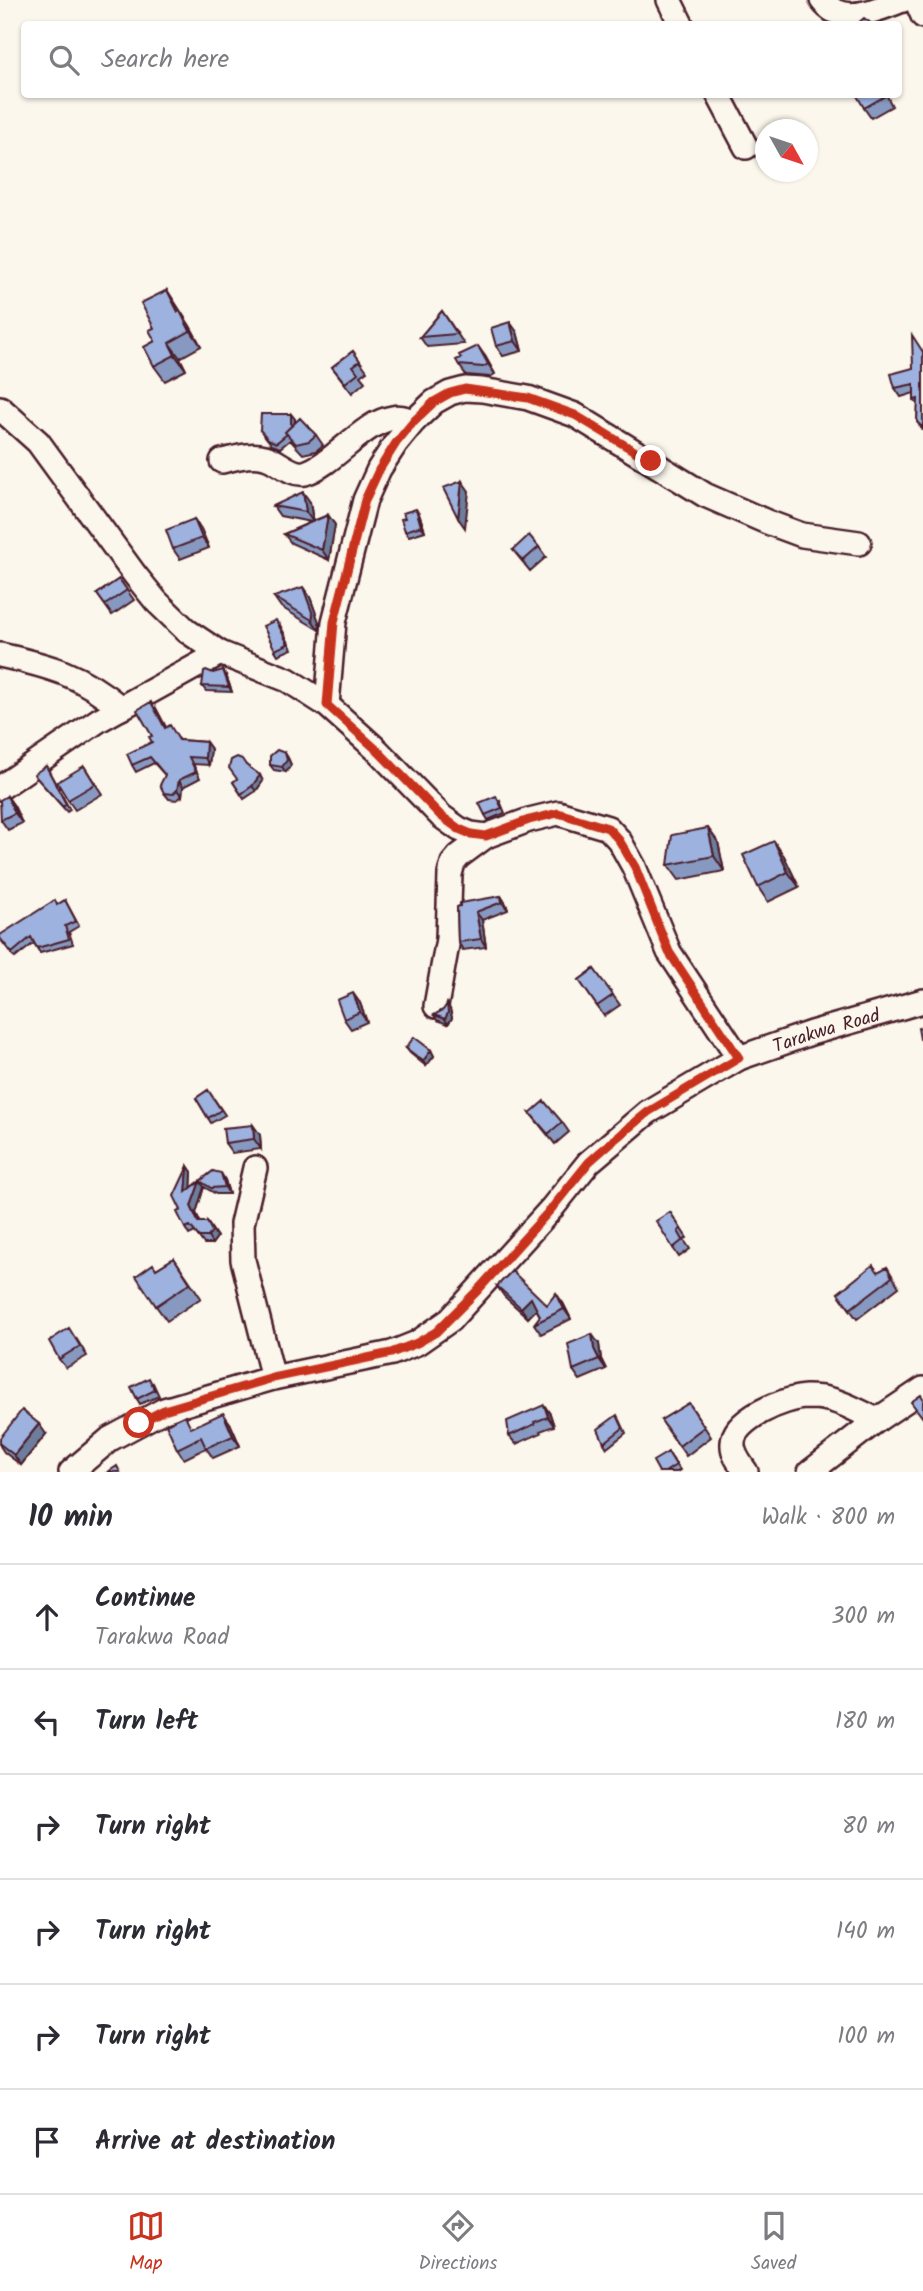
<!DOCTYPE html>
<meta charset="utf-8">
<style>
:root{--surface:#fff;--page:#f2f2f3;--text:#2b2b33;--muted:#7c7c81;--line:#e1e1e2;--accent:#c8321e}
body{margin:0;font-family:Kalam,sans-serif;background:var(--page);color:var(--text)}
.compass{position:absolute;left:755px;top:119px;width:63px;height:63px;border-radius:50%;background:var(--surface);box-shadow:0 2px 5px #0004;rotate:130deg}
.stop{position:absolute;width:21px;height:21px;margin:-16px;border:5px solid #c8321e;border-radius:50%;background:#fff}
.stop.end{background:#c8321e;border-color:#fff;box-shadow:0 2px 7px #0008}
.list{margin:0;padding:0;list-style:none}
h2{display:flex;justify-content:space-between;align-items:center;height:91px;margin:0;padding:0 28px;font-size:30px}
h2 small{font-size:23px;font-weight:400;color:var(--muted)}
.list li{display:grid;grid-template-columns:46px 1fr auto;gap:21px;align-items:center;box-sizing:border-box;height:105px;padding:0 28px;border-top:2px solid var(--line)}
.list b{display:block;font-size:26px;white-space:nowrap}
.list p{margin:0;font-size:23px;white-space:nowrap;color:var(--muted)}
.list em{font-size:23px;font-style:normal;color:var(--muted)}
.icon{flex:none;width:38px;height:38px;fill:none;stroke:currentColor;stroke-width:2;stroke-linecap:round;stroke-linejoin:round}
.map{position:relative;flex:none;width:923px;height:1472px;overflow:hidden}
.search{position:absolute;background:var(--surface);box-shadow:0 2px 5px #0004;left:21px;right:21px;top:21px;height:77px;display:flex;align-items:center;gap:18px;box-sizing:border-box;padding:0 24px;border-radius:7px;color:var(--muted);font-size:26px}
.sheet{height:721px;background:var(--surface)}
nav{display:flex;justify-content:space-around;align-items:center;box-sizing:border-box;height:98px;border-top:2px solid var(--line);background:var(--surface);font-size:19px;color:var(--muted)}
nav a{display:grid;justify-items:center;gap:4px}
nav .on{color:var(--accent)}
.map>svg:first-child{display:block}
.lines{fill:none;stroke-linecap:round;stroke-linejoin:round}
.minor-casing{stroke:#4a1f2b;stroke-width:28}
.minor{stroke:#fbf7ec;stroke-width:23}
.wall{fill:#8799c0;stroke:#4a1f2b;stroke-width:2}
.shaded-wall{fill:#6e7d9c;stroke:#4a1f2b;stroke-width:2}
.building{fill:#9db2df;stroke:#4a1f2b;stroke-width:2}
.route{stroke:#c8321e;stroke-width:9}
.labels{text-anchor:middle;stroke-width:5;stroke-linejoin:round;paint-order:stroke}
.street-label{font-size:19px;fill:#4a1f2b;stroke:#fbf7ec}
</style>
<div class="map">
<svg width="923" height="1472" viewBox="0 0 923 1472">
<rect width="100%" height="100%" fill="#fbf7ec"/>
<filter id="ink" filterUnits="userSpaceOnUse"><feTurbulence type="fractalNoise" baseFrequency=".0143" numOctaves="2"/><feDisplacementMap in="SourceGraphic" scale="14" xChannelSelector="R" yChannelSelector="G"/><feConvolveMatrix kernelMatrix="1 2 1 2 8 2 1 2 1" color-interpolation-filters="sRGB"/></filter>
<g filter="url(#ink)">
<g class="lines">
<defs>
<g id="minor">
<path d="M 669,0 L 681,24"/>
<path d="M 822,0 C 842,28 877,9 903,0"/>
<path d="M 916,0 L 923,16"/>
<path d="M 718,94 L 746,147"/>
<path d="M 0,408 L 38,442 L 135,575 L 156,601 L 187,631 L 220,653 L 288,680 L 327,705 L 377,750 L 441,816 L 459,829 L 471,834 L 486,836 L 529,820 L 558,813 L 608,828 L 619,840 L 634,867 L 669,952 L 739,1058"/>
<path d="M 222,461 C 236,458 251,453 265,457 C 278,460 291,476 305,473 C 334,464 363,422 393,418 C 400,416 407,419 414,421"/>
<path d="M 0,655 C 50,666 80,674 121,708"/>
<path d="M 327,705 L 334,622 L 365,500 L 379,469 L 396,443 L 414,421 L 434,402 L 450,393 L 465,389 L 482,390 L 528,398 L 575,415 L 705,495 L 767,522 L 802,535 L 859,543"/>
<path d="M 0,788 L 99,720 L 220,653"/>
<path d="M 436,1006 L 448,939 L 450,874 L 453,863 L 459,856 L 486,836"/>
<path d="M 255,1168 L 242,1224 L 243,1260 L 273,1378"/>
<path id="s1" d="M 71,1472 L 110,1439 L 164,1410 L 273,1378 L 392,1353 L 417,1343 L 450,1320 L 552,1208 L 589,1162 L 648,1112 L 739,1058 L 811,1033 L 923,1001"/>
<path d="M 746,1472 C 740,1463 732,1454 733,1443 C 733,1419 785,1398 806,1397 C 812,1397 821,1397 827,1399 C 844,1402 861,1413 877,1420"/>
<path d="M 810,1472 L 877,1420 L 923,1389"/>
</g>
</defs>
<!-- minor casing -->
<use href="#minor" class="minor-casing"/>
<!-- minor -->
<use href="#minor" class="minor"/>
</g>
<!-- wall -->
<path class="wall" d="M 886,94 L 892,106 L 871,118 L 864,108 Z
M 167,290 L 190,326 L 201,346 L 180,358 L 186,370 L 165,381 L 154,366 L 154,328 Z
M 442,311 L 449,321 L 464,344 L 427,347 L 420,337 Z
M 517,332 L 522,351 L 503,356 L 496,346 Z
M 353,351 L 367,371 L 360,376 L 365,382 L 352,393 L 332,367 Z
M 923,352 L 923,430 L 917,422 L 918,405 L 914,400 L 914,393 L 901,397 L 895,388 L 913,368 Z
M 485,356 L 495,374 L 490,377 L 466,375 L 459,365 Z
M 291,414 L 295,419 L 295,423 L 316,435 L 323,445 L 316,451 L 303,454 L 290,440 L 280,448 L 272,445 L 260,430 Z
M 310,502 L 313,521 L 328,515 L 335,525 L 329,560 L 291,543 L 284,534 L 311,522 L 280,516 L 273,506 Z
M 419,514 L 425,531 L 409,536 L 405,531 Z
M 194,519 L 201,529 L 209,548 L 180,559 L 173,549 Z
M 539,547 L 546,557 L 530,571 L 513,550 Z
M 119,579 L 134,600 L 112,615 L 97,594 Z
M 274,597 L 310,597 L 320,625 L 319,630 L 281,607 Z
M 280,625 L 292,649 L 278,655 L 275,650 Z
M 226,675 L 232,692 L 206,691 L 202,686 Z
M 156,708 L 166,727 L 180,740 L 206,742 L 211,749 L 209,765 L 193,764 L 200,778 L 183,787 L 182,796 L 177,800 L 169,799 L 164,793 L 165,775 L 154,763 L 136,772 L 132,765 L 152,742 L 152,736 Z
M 285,753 L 288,758 L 291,765 L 286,772 L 274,770 L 270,765 Z
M 246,765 L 263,781 L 256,791 L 244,799 L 233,782 L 237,779 Z
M 46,766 L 70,810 L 67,812 L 35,776 Z
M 84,766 L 102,794 L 75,810 L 68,800 Z
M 7,796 L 14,806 L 22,823 L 8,830 L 1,820 Z
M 500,801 L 505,813 L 488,820 L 485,815 Z
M 718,842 L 724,871 L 679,880 L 668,865 Z
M 784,856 L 799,887 L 768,902 L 758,887 Z
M 501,896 L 506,904 L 508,910 L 482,920 L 486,947 L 463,950 L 458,942 L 457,907 Z
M 65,900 L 79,926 L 69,932 L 73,944 L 40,953 L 34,943 L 15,958 L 0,939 Z
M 594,969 L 620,1005 L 604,1016 L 579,980 Z
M 360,1003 L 367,1022 L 351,1029 L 344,1019 Z
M 450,1009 L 452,1018 L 448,1024 L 437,1020 L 434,1015 L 443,1010 Z
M 406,1048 L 431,1050 L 434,1056 L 426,1066 L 410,1053 Z
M 208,1090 L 225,1115 L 211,1123 L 196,1098 Z
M 530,1113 L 562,1122 L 569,1132 L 555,1144 Z
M 253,1125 L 260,1135 L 261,1149 L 232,1153 L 225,1143 Z
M 188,1166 L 192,1172 L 191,1188 L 213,1171 L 225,1180 L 229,1194 L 216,1194 L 204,1187 L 196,1213 L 200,1222 L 207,1222 L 217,1237 L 212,1244 L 204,1244 L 195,1232 L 189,1235 L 185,1228 L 181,1210 Z
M 670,1212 L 687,1238 L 684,1240 L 690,1249 L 679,1257 L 673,1248 Z
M 174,1258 L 201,1298 L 167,1321 L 156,1306 L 156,1269 Z
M 887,1267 L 899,1287 L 857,1319 L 838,1293 Z
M 497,1286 L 547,1305 L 563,1303 L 571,1319 L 541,1334 L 534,1324 L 540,1316 L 536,1309 L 528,1318 L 504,1296 Z
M 76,1338 L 87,1356 L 66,1368 L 59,1359 Z
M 599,1344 L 601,1359 L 606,1369 L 580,1380 L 573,1370 Z
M 153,1383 L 159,1396 L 140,1404 L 137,1399 Z
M 689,1403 L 711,1437 L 686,1456 L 661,1420 Z
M 544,1405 L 550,1414 L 554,1426 L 540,1431 L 541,1433 L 516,1444 L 509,1436 Z
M 620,1420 L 626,1433 L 607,1448 L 604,1443 Z
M 230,1423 L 240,1446 L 213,1458 L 206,1448 L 184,1459 L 177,1449 L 193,1427 Z
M 46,1434 L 21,1465 L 4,1452 L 0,1446 L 0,1438 Z
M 668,1452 L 680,1470 L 677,1472 L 659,1472 Z"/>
<!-- shaded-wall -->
<path class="shaded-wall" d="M 167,290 L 190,326 L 201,346 L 178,312 Z
M 510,322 L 517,332 L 522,351 L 515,341 Z
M 169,343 L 180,358 L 186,370 L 175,355 Z
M 478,346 L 485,356 L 495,374 L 488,364 Z
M 291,414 L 295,419 L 294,436 L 291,431 Z
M 462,481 L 469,491 L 465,528 L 458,518 Z
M 303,492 L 310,502 L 313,522 L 306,512 Z
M 416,509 L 419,514 L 425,531 L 421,526 Z
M 328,515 L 335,525 L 329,560 L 322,550 Z
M 194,519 L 201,529 L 209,548 L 202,538 Z
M 303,587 L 310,597 L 320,625 L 319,630 L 312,620 Z
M 223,670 L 226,675 L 232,692 L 229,687 Z
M 206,742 L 211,749 L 209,765 L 205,758 Z
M 285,753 L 288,758 L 291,765 L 286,772 L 282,767 Z
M 260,775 L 263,781 L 256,791 L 252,786 Z
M 179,780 L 183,787 L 182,796 L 177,790 Z
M 7,796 L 14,806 L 22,823 L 15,813 Z
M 708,828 L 718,842 L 724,871 L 714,856 Z
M 774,841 L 784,856 L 799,887 L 788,872 Z
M 501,896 L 506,904 L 508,910 L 502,902 Z
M 476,912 L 482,920 L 486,947 L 481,939 Z
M 353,993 L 360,1003 L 367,1022 L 360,1012 Z
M 447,1004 L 450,1009 L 452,1018 L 448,1024 L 445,1019 Z
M 431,1050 L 434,1056 L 426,1066 L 423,1061 Z
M 253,1125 L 260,1135 L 261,1149 L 254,1139 Z
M 188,1166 L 192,1172 L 191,1198 L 186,1192 Z
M 221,1173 L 225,1180 L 229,1194 L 225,1187 Z
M 200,1181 L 204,1187 L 196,1213 L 203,1228 L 198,1222 L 191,1206 Z
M 207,1222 L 217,1237 L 212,1244 L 208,1237 Z
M 556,1293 L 563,1303 L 571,1319 L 564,1309 Z
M 531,1298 L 538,1308 L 528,1318 L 521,1308 Z
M 592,1334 L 599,1344 L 601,1359 L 606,1369 L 599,1359 L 594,1349 Z
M 544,1405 L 550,1414 L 554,1426 L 548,1417 Z
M 223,1413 L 230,1423 L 240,1446 L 233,1436 Z
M 39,1424 L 46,1434 L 21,1465 L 14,1455 Z"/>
<!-- building -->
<path class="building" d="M 864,18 L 872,24 L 857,24 Z
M 856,94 L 884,94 L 885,96 L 864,108 Z
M 167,290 L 178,312 L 180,311 L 190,331 L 169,343 L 175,355 L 154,366 L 144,347 L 155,341 L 149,330 L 154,328 L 141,303 Z
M 442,311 L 457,334 L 420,337 Z
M 510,322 L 515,341 L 496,346 L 491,328 Z
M 912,335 L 923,352 L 923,426 L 921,426 L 917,422 L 918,399 L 914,400 L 914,384 L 895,388 L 891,374 L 913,368 Z
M 478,346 L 488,364 L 483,367 L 459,365 L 456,360 L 461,358 L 459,355 Z
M 353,351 L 360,361 L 353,366 L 358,373 L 345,383 L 332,367 Z
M 261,414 L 291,414 L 291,426 L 285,432 L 287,434 L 276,443 L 268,439 L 260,430 Z
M 300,418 L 316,435 L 309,441 L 296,444 L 285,432 Z
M 462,481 L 458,518 L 443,488 Z
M 303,492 L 306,512 L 273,506 Z
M 416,509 L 421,526 L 405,531 L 401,519 L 405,518 L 403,513 Z
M 328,515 L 322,550 L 284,534 Z
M 194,519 L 202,538 L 173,549 L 166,530 Z
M 529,535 L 539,547 L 523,561 L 513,550 Z
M 119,579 L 127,590 L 105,605 L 97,594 Z
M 303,587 L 313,615 L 312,620 L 274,597 Z
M 276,620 L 288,644 L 275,650 L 263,626 Z
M 206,670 L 213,673 L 223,670 L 229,687 L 202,686 L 204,671 Z
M 151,702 L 165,728 L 170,725 L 179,740 L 206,742 L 205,758 L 189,757 L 196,772 L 179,780 L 177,790 L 173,794 L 164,793 L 160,785 L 165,775 L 150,757 L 132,765 L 127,754 L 152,742 L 149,737 L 152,736 L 137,710 Z
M 277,750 L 285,753 L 287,760 L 282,767 L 270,765 L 270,756 Z
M 237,757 L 242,759 L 246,765 L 260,775 L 252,786 L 241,794 L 233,782 L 237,779 L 229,768 L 231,760 Z
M 46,766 L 66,804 L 63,807 L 35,776 L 34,774 Z
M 84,766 L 95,784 L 68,800 L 57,782 Z
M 7,796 L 15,813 L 1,820 L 0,800 Z
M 496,796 L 502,808 L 485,815 L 479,803 Z
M 708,828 L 714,856 L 668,865 L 672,835 Z
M 774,841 L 788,872 L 758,887 L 743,855 Z
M 501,896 L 502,902 L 476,912 L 481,939 L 458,942 L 457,907 L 460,906 L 460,903 Z
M 55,900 L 57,905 L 65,900 L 76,921 L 65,926 L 69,939 L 37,948 L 31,937 L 12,953 L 0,938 L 0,935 Z
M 594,969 L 613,995 L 597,1006 L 579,980 Z
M 353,993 L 360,1012 L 344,1019 L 337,1000 Z
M 447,1004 L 448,1013 L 445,1019 L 434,1015 L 443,1010 Z
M 923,1027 L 923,1038 L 920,1039 L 918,1028 Z
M 414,1037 L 431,1050 L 423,1061 L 406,1048 Z
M 208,1090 L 221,1110 L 208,1118 L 196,1098 Z
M 544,1101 L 562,1122 L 548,1134 L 530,1113 Z
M 253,1125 L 254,1139 L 225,1143 L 223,1128 Z
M 188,1166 L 186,1192 L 213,1171 L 221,1173 L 225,1187 L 211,1188 L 200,1181 L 191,1206 L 198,1222 L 207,1222 L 212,1231 L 208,1237 L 199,1237 L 190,1226 L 185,1228 L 177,1212 L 181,1210 L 174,1196 Z
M 670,1212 L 681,1229 L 678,1231 L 683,1240 L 673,1248 L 656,1221 Z
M 174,1258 L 190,1283 L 156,1306 L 136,1276 L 153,1264 L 156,1269 Z
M 873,1265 L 878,1272 L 887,1267 L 892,1277 L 850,1309 L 838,1293 Z
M 512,1271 L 547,1305 L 556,1293 L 564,1309 L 534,1324 L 540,1316 L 531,1298 L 521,1308 L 497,1286 Z
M 69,1328 L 80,1346 L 59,1359 L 49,1341 Z
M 592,1334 L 594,1349 L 599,1359 L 573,1370 L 568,1344 Z
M 149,1378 L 155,1390 L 137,1399 L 131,1387 Z
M 921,1395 L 923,1398 L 923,1418 L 911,1402 Z
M 689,1403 L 704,1427 L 679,1446 L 661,1420 Z
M 544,1405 L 548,1417 L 534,1422 L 535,1424 L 509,1436 L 507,1421 Z
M 22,1410 L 39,1424 L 14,1455 L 0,1444 L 0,1438 Z
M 223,1413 L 233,1436 L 206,1448 L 201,1437 L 177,1449 L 166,1424 L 185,1415 L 191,1428 Z
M 617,1415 L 623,1428 L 604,1443 L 598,1429 Z
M 668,1452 L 676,1465 L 665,1472 L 659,1472 L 653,1461 Z
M 117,1466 L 120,1472 L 108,1472 Z"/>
</g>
<g class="lines" filter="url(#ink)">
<!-- route -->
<path class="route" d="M 139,1423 L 164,1410 L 273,1378 L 391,1353 L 417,1343 L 436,1332 L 477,1291 L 552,1208 L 589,1162 L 615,1139 L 648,1112 L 739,1058 L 669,952 L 635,867 L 619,840 L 608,828 L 558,813 L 529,820 L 486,836 L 471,834 L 459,829 L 441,816 L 377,750 L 327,705 L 334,622 L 365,500 L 379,470 L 396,443 L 414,421 L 434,402 L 450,393 L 465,389 L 528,398 L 575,415 L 651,461"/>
</g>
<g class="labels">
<!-- street labels -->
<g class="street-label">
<text dy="7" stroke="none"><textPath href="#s1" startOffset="900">Tarakwa Road</textPath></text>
</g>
</g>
</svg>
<svg class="compass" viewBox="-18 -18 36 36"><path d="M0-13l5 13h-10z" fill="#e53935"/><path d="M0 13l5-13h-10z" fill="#7c7c81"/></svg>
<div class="stop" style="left:139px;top:1423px"></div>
<div class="stop end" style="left:651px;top:461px"></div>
<div class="search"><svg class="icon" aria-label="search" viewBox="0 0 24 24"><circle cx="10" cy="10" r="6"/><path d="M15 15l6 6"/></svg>Search here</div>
</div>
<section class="sheet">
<h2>10 min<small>Walk · 800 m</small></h2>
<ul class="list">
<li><svg class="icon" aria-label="ahead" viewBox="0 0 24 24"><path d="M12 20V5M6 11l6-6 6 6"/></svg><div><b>Continue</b><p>Tarakwa Road</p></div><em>300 m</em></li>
<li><svg class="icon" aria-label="left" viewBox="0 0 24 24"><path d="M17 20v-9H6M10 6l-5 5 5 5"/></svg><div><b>Turn left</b></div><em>180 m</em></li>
<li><svg class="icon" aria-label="right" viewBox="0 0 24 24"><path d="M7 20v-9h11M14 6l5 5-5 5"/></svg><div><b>Turn right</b></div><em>80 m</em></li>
<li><svg class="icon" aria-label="right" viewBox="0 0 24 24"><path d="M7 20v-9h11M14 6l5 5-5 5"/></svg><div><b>Turn right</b></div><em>140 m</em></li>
<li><svg class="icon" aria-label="right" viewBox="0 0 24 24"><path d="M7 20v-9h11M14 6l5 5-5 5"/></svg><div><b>Turn right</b></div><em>100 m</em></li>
<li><svg class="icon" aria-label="arrive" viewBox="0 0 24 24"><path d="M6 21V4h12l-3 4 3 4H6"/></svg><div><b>Arrive at destination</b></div></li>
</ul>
</section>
<nav>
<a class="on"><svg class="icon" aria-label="map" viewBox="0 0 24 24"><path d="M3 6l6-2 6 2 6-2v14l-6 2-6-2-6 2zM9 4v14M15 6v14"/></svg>Map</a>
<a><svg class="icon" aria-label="directions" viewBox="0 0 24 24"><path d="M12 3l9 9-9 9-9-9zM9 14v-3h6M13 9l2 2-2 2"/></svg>Directions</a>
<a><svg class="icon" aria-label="saved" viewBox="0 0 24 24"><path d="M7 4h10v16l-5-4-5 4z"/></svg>Saved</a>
</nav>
